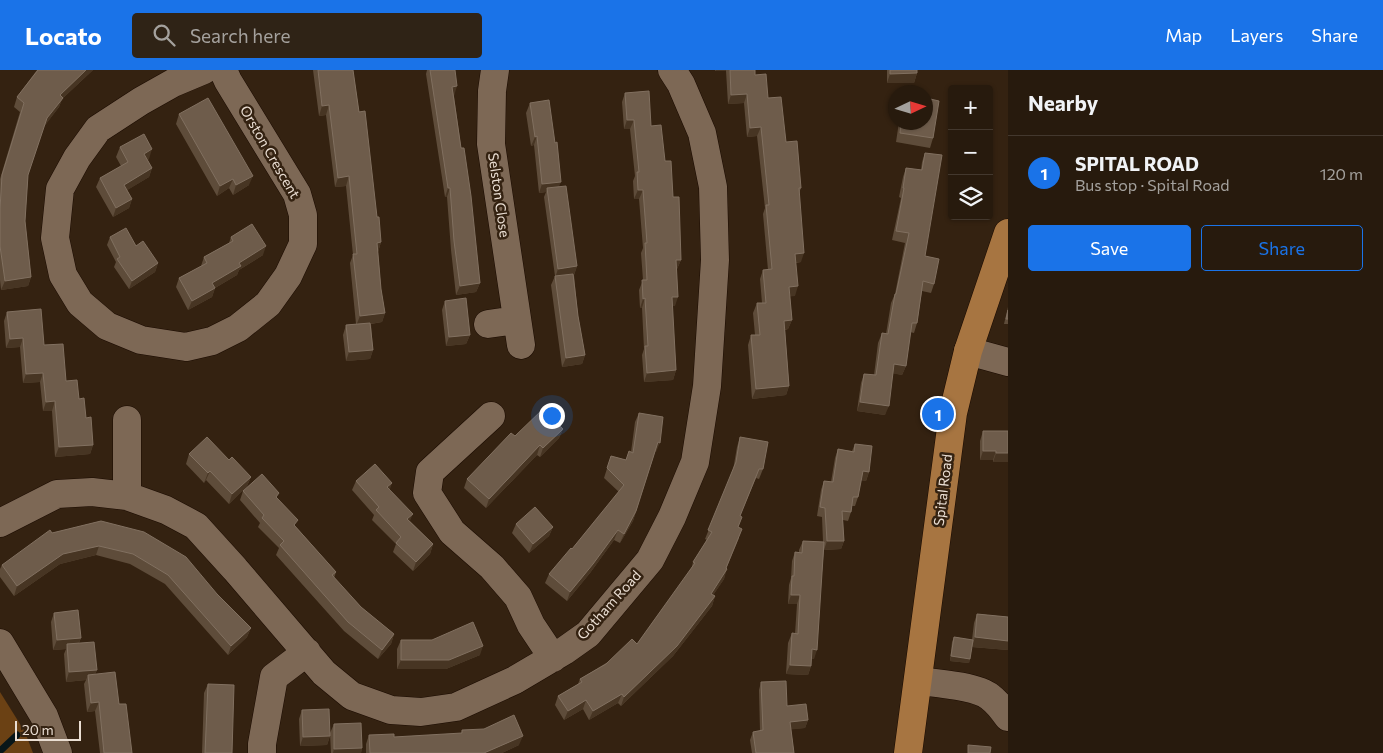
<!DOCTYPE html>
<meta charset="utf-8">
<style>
:root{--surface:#271a0d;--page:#2f2316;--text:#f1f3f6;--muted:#a4a19d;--line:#43382e;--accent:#1a73e8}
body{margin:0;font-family:Commissioner,sans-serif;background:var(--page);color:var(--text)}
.controls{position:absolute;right:15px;top:15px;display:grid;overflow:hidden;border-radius:5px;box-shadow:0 1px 4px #0004}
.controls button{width:45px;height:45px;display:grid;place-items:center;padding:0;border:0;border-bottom:1px solid var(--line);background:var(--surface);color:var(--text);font:25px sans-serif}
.compass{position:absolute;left:888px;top:15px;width:45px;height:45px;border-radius:50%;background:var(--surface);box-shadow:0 1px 4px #0004;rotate:86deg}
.scale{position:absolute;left:15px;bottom:12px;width:66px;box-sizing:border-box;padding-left:5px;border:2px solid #eaded3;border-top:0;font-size:14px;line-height:18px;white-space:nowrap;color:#eaded3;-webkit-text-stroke:4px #342211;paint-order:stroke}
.you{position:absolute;left:551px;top:345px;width:18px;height:18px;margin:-12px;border:4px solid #fff;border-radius:50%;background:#1a73e8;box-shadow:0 0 0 8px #1a73e833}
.badge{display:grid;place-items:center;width:32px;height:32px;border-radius:50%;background:var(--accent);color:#fff;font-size:16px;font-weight:700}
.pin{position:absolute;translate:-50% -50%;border:2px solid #fff;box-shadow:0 1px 5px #0006}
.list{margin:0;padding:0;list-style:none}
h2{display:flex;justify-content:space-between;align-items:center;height:65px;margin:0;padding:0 20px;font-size:21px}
h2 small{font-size:16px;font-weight:400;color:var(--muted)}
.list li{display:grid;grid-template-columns:32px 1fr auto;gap:15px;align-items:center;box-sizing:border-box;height:75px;padding:0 20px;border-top:1px solid var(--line)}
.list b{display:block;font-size:19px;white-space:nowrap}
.list p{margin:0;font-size:16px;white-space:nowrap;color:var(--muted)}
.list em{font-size:16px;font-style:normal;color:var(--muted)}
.actions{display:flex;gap:10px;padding:15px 20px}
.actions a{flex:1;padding:11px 0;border:1px solid var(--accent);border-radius:5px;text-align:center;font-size:18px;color:var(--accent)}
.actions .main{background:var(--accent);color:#fff}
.icon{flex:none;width:28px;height:28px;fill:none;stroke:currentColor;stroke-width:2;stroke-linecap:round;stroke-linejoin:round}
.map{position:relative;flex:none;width:1008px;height:683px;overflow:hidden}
header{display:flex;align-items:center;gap:30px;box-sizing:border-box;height:70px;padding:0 25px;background:var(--accent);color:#fff}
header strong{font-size:24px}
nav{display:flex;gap:28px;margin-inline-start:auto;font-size:18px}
.search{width:350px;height:45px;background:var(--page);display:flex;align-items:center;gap:12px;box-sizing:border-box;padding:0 18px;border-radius:5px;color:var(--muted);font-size:19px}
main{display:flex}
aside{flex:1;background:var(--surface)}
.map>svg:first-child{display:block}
.forest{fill:#6b4114}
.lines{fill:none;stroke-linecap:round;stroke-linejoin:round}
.stream{stroke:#081619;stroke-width:7}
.minor-casing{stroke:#1b0b00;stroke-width:29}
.major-casing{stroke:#1b0b00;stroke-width:29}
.minor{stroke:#7d6855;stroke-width:28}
.major{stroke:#a77541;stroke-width:28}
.wall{fill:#5e4c3a}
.shaded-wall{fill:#473523}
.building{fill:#6e5c4b;stroke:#817060}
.labels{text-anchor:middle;stroke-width:5;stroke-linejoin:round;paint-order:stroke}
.street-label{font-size:14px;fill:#eaded3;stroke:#342211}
</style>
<header>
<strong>Locato</strong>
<div class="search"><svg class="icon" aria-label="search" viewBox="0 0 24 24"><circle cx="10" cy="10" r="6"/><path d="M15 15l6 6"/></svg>Search here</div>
<nav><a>Map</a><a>Layers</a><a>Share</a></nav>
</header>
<main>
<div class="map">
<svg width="1008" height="683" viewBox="0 0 1008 683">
<rect width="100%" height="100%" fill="#342211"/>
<!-- forest -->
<path class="forest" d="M 0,622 L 25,662 L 33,683 L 0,683 Z"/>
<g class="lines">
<!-- stream -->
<path class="stream" d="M 0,681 L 17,665"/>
<defs>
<path id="minor" d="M 204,0 L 173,13 L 141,31 L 98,59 L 77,88 L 60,119 L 55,168 L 63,205 L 80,233 L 107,256 L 141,270 L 186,277 L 212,271 L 238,258 L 268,234 L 288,206 L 303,174 L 303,145 L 297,124 L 228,11 L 223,0
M 495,0 L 492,21 L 491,74 L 521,275
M 488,254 L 517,250
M 968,281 L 1008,292
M 491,346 L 430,402 L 427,423 L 452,462 L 492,497 L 518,527 L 531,555 L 553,588
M 127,350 L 127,426
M 0,453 L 57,424 L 92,422 L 127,426 L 166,440 L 196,456 L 235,499 L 324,603 L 352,626 L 391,640 L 421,642 L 456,637 L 515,610 L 564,581 L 588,564 L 650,490 L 672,447 L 695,392 L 707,316 L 715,190 L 713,117 L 702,63 L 681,14 L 672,0
M 0,573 L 44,646 L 58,683
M 918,611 C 935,613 977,616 990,627 C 997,632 1003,640 1008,647
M 262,683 L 262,674 L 274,607 L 307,582"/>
<path id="major" d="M 908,683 L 953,343 L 968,281 L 1008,163"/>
</defs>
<!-- minor casing -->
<use href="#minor" class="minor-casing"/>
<!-- major casing -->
<use href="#major" class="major-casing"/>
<!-- minor -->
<use href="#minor" class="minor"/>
<!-- major -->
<use href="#major" class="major"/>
</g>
<!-- wall -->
<path class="wall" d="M 37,0 L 93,0 L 62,29 L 59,37 L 44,56 L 28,105 L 25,151 L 31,207 L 28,216 L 1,220 L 0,210 L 0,109 L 20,42 L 14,37 L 17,27 Z
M 313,0 L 353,0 L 359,42 L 381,172 L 378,182 L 381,219 L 385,243 L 382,252 L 371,254 L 373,280 L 370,289 L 346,291 L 343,265 L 346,255 L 356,254 L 350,193 L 353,185 L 346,116 L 335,117 L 326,45 L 319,46 Z
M 427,0 L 455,0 L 454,26 L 480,213 L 476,222 L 456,225 L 451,180 L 447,127 L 445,127 L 426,4 Z
M 715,0 L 755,0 L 755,5 L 768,28 L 786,72 L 801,118 L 799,123 L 801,192 L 796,193 L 795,226 L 790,226 L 792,250 L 788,259 L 785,260 L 789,316 L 786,325 L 752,329 L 748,275 L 751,265 L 755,265 L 753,243 L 757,233 L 762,233 L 760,209 L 763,200 L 768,200 L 763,144 L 765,138 L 757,66 L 747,67 L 744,33 L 728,34 L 726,1 L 715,1 Z
M 887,0 L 917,0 L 917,3 L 914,13 L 887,13 Z
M 625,23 L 651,56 L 665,91 L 673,127 L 681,190 L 677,199 L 675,236 L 672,236 L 676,300 L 673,310 L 644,312 L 642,285 L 644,279 L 642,238 L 640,238 L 639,220 L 643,210 L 641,183 L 643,178 L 639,129 L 634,129 L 633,111 L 635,106 L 630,59 L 624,59 L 622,32 Z
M 530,33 L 559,117 L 577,196 L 574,205 L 578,246 L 585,285 L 582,294 L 562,297 L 551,215 L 555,206 L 544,127 L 546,122 L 539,123 L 534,75 L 531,76 L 526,43 Z
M 179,44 L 249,115 L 233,125 L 229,118 L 217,126 L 176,54 Z
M 899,52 L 926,52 L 933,68 L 930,78 L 896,72 Z
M 120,77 L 149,89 L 147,90 L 152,98 L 149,107 L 127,120 L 132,129 L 129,138 L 113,147 L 96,117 L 100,108 L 121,96 L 116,87 Z
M 925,83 L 925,186 L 934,214 L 931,223 L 922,221 L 917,253 L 914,263 L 910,262 L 906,296 L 902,305 L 893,303 L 885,345 L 857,341 L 861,313 L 864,304 L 874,305 L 878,273 L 882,263 L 886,264 L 891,233 L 895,224 L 905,173 L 892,170 L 901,128 L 899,127 L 903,107 L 906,98 L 921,100 L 922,92 Z
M 110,167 L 136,176 L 158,193 L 155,202 L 129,219 L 114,197 L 116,192 L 107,175 Z
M 231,167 L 263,185 L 239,200 L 237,205 L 215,218 L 212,227 L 188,240 L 176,217 L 179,208 L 201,196 L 204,187 L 229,173 Z
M 445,231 L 470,265 L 466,274 L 446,276 L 442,240 Z
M 1008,237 L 1008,254 L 1004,254 Z
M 7,242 L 44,275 L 66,311 L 79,329 L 86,348 L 93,375 L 90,384 L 55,387 L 52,341 L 43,341 L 40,312 L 23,313 L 20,277 L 6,278 L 4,251 Z
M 639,343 L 656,382 L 655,382 L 633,451 L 620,473 L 614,470 L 590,503 L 567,531 L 545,513 L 549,504 L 572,479 L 619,422 L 604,408 L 611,386 L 626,390 L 631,382 L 635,352 Z
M 563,359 L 559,368 L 540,387 L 537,385 L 486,438 L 464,418 L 467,409 L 515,366 Z
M 983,361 L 1008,361 L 1008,392 L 993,392 L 993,390 L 980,390 L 980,371 Z
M 740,367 L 763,399 L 759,409 L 756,408 L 740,446 L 738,457 L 739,468 L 726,499 L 724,509 L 713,525 L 715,526 L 712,536 L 673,586 L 621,636 L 618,633 L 589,650 L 583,639 L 564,650 L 555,635 L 558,626 L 578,614 L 580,609 L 637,574 L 691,500 L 693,492 L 707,470 L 705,469 L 733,400 L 737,377 Z
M 855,374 L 869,402 L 866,411 L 861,410 L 858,427 L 855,436 L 852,436 L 851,442 L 848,451 L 843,450 L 844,471 L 841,479 L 824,480 L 814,589 L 811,589 L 811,596 L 808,605 L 786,604 L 788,573 L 792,563 L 795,564 L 797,534 L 788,534 L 789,515 L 791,508 L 792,491 L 795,482 L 799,482 L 799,480 L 803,471 L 823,472 L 822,447 L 817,446 L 821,420 L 824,411 L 831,412 L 835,388 L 838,379 L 852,381 Z
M 189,384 L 229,390 L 251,407 L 247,416 L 229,434 L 206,410 L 204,413 L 186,394 Z
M 356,411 L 389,420 L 410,451 L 433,474 L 430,484 L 413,501 L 393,482 L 396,474 L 372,450 L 374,445 L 352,420 Z
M 243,421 L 277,428 L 296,457 L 336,502 L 334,508 L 361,537 L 394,564 L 391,574 L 378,589 L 344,561 L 276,485 L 279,478 L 258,457 L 260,453 L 240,430 Z
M 101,451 L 217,524 L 251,558 L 247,567 L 228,585 L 165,514 L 130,494 L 96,485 L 60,494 L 14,526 L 0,507 L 0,499 L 2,495 L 52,463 Z
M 516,454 L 553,457 L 549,466 L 529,483 L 512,463 Z
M 54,543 L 81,568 L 79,573 L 97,600 L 95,604 L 119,634 L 132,683 L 100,683 L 95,641 L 87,642 L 84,614 L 86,610 L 66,612 L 64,584 L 66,579 L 53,580 L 51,552 Z
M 977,544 L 1008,547 L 1008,580 L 972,577 L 969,593 L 950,591 L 952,572 L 954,567 L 972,570 L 974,553 Z
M 401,570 L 480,585 L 446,599 L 397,599 L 397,579 Z
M 761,612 L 787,636 L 808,650 L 805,658 L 791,659 L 794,683 L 752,683 L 750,670 L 753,662 L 760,661 L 759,620 Z
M 208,614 L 232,683 L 202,683 L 204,623 Z
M 302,640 L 330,666 L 327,675 L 300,676 L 299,649 Z
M 334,654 L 362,678 L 361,683 L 331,683 L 330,663 Z
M 462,660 L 519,675 L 502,683 L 366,683 L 366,674 L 369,665 L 394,667 L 461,664 Z"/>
<!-- shaded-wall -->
<path class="shaded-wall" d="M 86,0 L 93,0 L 62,29 L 59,37 L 44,57 L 47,48 L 60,25 Z
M 716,0 L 726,0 L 726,1 L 715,1 Z
M 917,3 L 914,13 L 887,13 L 890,4 Z
M 457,16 L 454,26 L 452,17 Z
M 747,24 L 744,33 L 728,34 L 731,25 Z
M 329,35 L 326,45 L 319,46 L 322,36 Z
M 627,50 L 634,50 L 630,59 L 624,59 Z
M 761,57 L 757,66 L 747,67 L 750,58 Z
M 537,66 L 534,75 L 531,76 L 535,67 Z
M 152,79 L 149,89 L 140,93 L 144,84 Z
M 152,98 L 149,107 L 121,124 L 124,115 Z
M 253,106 L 249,115 L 233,125 L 236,115 Z
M 349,106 L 346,116 L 335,117 L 338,108 Z
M 233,109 L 229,118 L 217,126 L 220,116 Z
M 561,112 L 557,121 L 547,118 L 546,122 L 539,123 L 542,114 Z
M 448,118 L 450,118 L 447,127 L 445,127 Z
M 638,120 L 643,120 L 639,129 L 634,129 Z
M 132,129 L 129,138 L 113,147 L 116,138 Z
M 381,172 L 378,182 L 377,173 Z
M 266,176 L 263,185 L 239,200 L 237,205 L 215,218 L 212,227 L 188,240 L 192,231 L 212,213 L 239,193 Z
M 804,183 L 801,192 L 792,193 L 795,184 Z
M 676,190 L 681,190 L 677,199 L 673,199 Z
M 158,193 L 155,202 L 129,219 L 132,211 Z
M 577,196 L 574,205 L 555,208 L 558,199 Z
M 31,207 L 28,216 L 1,220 L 5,211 Z
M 480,213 L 476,222 L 456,225 L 460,216 Z
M 798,216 L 795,226 L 786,227 L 789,217 Z
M 672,227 L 678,227 L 675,236 L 668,236 Z
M 645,228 L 642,238 L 640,238 L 643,229 Z
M 385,243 L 382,252 L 356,256 L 360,246 Z
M 792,250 L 788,259 L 781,260 L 784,251 Z
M 470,265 L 466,274 L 446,276 L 449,267 Z
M 23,268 L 20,277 L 6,278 L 10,269 Z
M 373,280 L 370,289 L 346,291 L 349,282 Z
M 585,285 L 582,294 L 562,297 L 566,288 Z
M 894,294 L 906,296 L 902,305 L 890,303 Z
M 676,300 L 673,310 L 644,312 L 647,303 Z
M 43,303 L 40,312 L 23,313 L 26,304 Z
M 789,316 L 786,325 L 752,329 L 756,319 Z
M 55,331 L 52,341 L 43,341 L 46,332 Z
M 860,332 L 889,336 L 885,345 L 857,341 Z
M 563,359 L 559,368 L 540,387 L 543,378 Z
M 658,372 L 660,373 L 656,382 L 655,382 Z
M 93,375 L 90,384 L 55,387 L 59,377 Z
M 540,375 L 537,385 L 486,438 L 489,429 Z
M 983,381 L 996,381 L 993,390 L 980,390 Z
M 996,383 L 1008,383 L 1008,392 L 993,392 Z
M 210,401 L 206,410 L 204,413 L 208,403 Z
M 863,401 L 869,402 L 866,411 L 859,410 Z
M 251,407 L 247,416 L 229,434 L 232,424 Z
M 392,413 L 389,422 L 387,417 Z
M 636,441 L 633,451 L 620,473 L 624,464 Z
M 413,444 L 409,453 L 407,449 Z
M 553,457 L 549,466 L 529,483 L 533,474 Z
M 742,459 L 723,505 L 727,499 L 724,509 L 708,533 L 711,524 Z
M 618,460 L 614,470 L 590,503 L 567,531 L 570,522 Z
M 827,471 L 844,471 L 841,479 L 824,480 Z
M 433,474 L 430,484 L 413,501 L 416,492 Z
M 99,476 L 96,485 L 60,494 L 14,526 L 17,516 L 63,484 Z
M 791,525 L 800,525 L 797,534 L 788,534 Z
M 715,526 L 712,536 L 673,586 L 621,636 L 624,627 Z
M 251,558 L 247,567 L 228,585 L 231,576 Z
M 394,564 L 391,574 L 378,589 L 382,580 Z
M 975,567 L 1008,571 L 1008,580 L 972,577 Z
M 81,568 L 77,577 L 67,574 L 66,579 L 53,580 L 57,570 Z
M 483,576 L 480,585 L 446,599 L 397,599 L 401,590 Z
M 812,579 L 817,580 L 814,589 L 808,589 Z
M 951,586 L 970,589 L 969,593 L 950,591 Z
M 790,595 L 811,596 L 808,605 L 786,604 Z
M 97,600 L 93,609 L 88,605 L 86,610 L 66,612 L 69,602 Z
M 622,624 L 618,633 L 589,650 L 593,641 Z
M 586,630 L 583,639 L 564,650 L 568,641 Z
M 99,632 L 95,641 L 87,642 L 91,633 Z
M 808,650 L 805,658 L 787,660 L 790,652 Z
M 330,666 L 327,675 L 300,676 L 303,667 Z
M 523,666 L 519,675 L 502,683 L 484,683 Z
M 362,678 L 361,683 L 333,683 L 334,679 Z"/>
<!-- building -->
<path class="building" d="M 38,0 L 86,0 L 60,25 L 63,28 L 47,48 L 28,105 L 25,151 L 31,207 L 5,211 L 0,176 L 0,139 L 2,105 L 24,33 L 17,27 Z
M 318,0 L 353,0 L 359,42 L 365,41 L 377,147 L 379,147 L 381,172 L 377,173 L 381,219 L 385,243 L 360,246 L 353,184 L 357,184 L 349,106 L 338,108 L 329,35 L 322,36 Z
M 430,0 L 455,0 L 457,16 L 452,17 L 461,78 L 464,78 L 471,126 L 480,213 L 460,216 L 454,171 L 450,118 L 448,118 Z
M 730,0 L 755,0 L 755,5 L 766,4 L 768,28 L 781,27 L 786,72 L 797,71 L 801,118 L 799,118 L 804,183 L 795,184 L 798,216 L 789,217 L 792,250 L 784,251 L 789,316 L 756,319 L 751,265 L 760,265 L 757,233 L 766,233 L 763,200 L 772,199 L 766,135 L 769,135 L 761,57 L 750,58 L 747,24 L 731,25 Z
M 890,0 L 917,0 L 917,3 L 890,4 Z
M 649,21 L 651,56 L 661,55 L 665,91 L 671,91 L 673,127 L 679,127 L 681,190 L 676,190 L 678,227 L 672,227 L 676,300 L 647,303 L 645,276 L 648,276 L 645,228 L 643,229 L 642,210 L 647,210 L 645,173 L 647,173 L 643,120 L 638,120 L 637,102 L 639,102 L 634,50 L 627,50 L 625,23 Z
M 208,28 L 253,106 L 236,115 L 233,109 L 220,116 L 179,44 Z
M 926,28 L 939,31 L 933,68 L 900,63 L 901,52 L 926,52 Z
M 549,30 L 555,73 L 557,72 L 561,112 L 542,114 L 537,66 L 535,67 L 530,33 Z
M 144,64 L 152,79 L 144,84 L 152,98 L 124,115 L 132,129 L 116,138 L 100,108 L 128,92 L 120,77 Z
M 925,83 L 942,85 L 925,186 L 939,189 L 934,214 L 923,211 L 917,253 L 912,253 L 906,296 L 894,294 L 889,336 L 860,332 L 864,304 L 876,305 L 882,263 L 888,264 L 895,224 L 896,224 L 909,163 L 896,161 L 904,118 L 903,118 L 906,98 L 922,100 Z
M 566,116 L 577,196 L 558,199 L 547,118 Z
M 252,154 L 266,176 L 239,193 L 241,196 L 212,213 L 215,218 L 192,231 L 179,208 L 207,193 L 204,187 L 233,171 L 231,167 Z
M 126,158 L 136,176 L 143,171 L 158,193 L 132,211 L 117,189 L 120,187 L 110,167 Z
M 573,204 L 578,246 L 585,285 L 566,288 L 555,206 Z
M 466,228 L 470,265 L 449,267 L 445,231 Z
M 41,239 L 44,275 L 63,274 L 66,311 L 77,310 L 79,329 L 84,328 L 86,348 L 91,347 L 93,375 L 59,377 L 55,331 L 46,332 L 43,303 L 26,304 L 23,268 L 10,269 L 7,242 Z
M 1008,240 L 1008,249 L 1006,249 Z
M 370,253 L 373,280 L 349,282 L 346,255 Z
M 543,339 L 563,359 L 543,378 L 540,375 L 489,429 L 467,409 L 511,363 L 515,366 Z
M 639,343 L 663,347 L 660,373 L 658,372 L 636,441 L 624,464 L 618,460 L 593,494 L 570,522 L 549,504 L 571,478 L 572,479 L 624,415 L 607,398 L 611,386 L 626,390 L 629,381 L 633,383 Z
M 983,361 L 1008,361 L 1008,383 L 996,383 L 996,381 L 983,381 Z
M 207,367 L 229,390 L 232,387 L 251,407 L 232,424 L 210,401 L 208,403 L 189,384 Z
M 740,367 L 768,372 L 763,399 L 759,399 L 740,446 L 742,447 L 738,457 L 742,459 L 726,498 L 727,499 L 711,524 L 715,526 L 677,576 L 624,627 L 622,624 L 593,641 L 586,630 L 568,641 L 558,626 L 582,612 L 580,609 L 606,594 L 632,569 L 637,574 L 695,493 L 693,492 L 712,462 L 708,460 L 736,392 Z
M 855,374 L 872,376 L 869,402 L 863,401 L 858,427 L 853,427 L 851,442 L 842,441 L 844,471 L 827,471 L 825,438 L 820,437 L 824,411 L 833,412 L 838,379 L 854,382 Z
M 375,394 L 392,413 L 387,417 L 413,444 L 407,449 L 433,474 L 416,492 L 396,473 L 401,467 L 376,440 L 379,437 L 356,411 Z
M 262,404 L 279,423 L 276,427 L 298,450 L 294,455 L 336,502 L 332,505 L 361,537 L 394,564 L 382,580 L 348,552 L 280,475 L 284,471 L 262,448 L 264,445 L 243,421 Z
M 535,437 L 553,457 L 533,474 L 516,454 Z
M 101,451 L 144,462 L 186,487 L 217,524 L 251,558 L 231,576 L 168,505 L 133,484 L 99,476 L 63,484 L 17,516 L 2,495 L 50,460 L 52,463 Z
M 803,471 L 824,472 L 817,580 L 812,579 L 811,596 L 790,595 L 792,563 L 798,564 L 800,525 L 791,525 L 792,506 L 794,506 L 795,482 L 802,483 Z
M 78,540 L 81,568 L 57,570 L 54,543 Z
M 977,544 L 1008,547 L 1008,571 L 975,567 Z
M 473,552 L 483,576 L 449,590 L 401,590 L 401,570 L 432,570 Z
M 954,567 L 973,570 L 970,589 L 951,586 Z
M 94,572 L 97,600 L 69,602 L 67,574 Z
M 115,602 L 119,634 L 126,634 L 132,683 L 104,683 L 99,632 L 91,633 L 88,605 Z
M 786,611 L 787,636 L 806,634 L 808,650 L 790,652 L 794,683 L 756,683 L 753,662 L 763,660 L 761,612 Z
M 208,614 L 234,615 L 232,683 L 205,683 Z
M 329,639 L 330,666 L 303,667 L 302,640 Z
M 514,645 L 523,666 L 484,683 L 370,683 L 369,665 L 394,664 L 394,667 L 462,663 L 462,660 L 484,659 Z
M 361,653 L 362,678 L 334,679 L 334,654 Z
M 968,675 L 991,677 L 990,683 L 968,683 Z"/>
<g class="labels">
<!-- street labels -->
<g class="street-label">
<text transform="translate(270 82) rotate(60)" y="5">Orston Crescent</text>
<text transform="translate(499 125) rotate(82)" y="5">Selston Close</text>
<text transform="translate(943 420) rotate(-83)" y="5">Spital Road</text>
<text transform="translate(609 535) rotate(-48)" y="5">Gotham Road</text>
</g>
</g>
</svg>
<div class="controls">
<button>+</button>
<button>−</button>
<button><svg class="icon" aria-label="layers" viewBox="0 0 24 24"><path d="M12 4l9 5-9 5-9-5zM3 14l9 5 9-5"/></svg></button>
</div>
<svg class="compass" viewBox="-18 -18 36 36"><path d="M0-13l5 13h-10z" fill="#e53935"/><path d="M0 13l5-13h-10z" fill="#a4a19d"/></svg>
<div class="scale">20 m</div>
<div class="you"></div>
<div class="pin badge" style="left:938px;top:344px">1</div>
</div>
<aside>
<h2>Nearby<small></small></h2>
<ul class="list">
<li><span class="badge">1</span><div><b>SPITAL ROAD</b><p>Bus stop · Spital Road</p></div><em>120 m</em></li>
</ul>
<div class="actions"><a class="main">Save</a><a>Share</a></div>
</aside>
</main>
